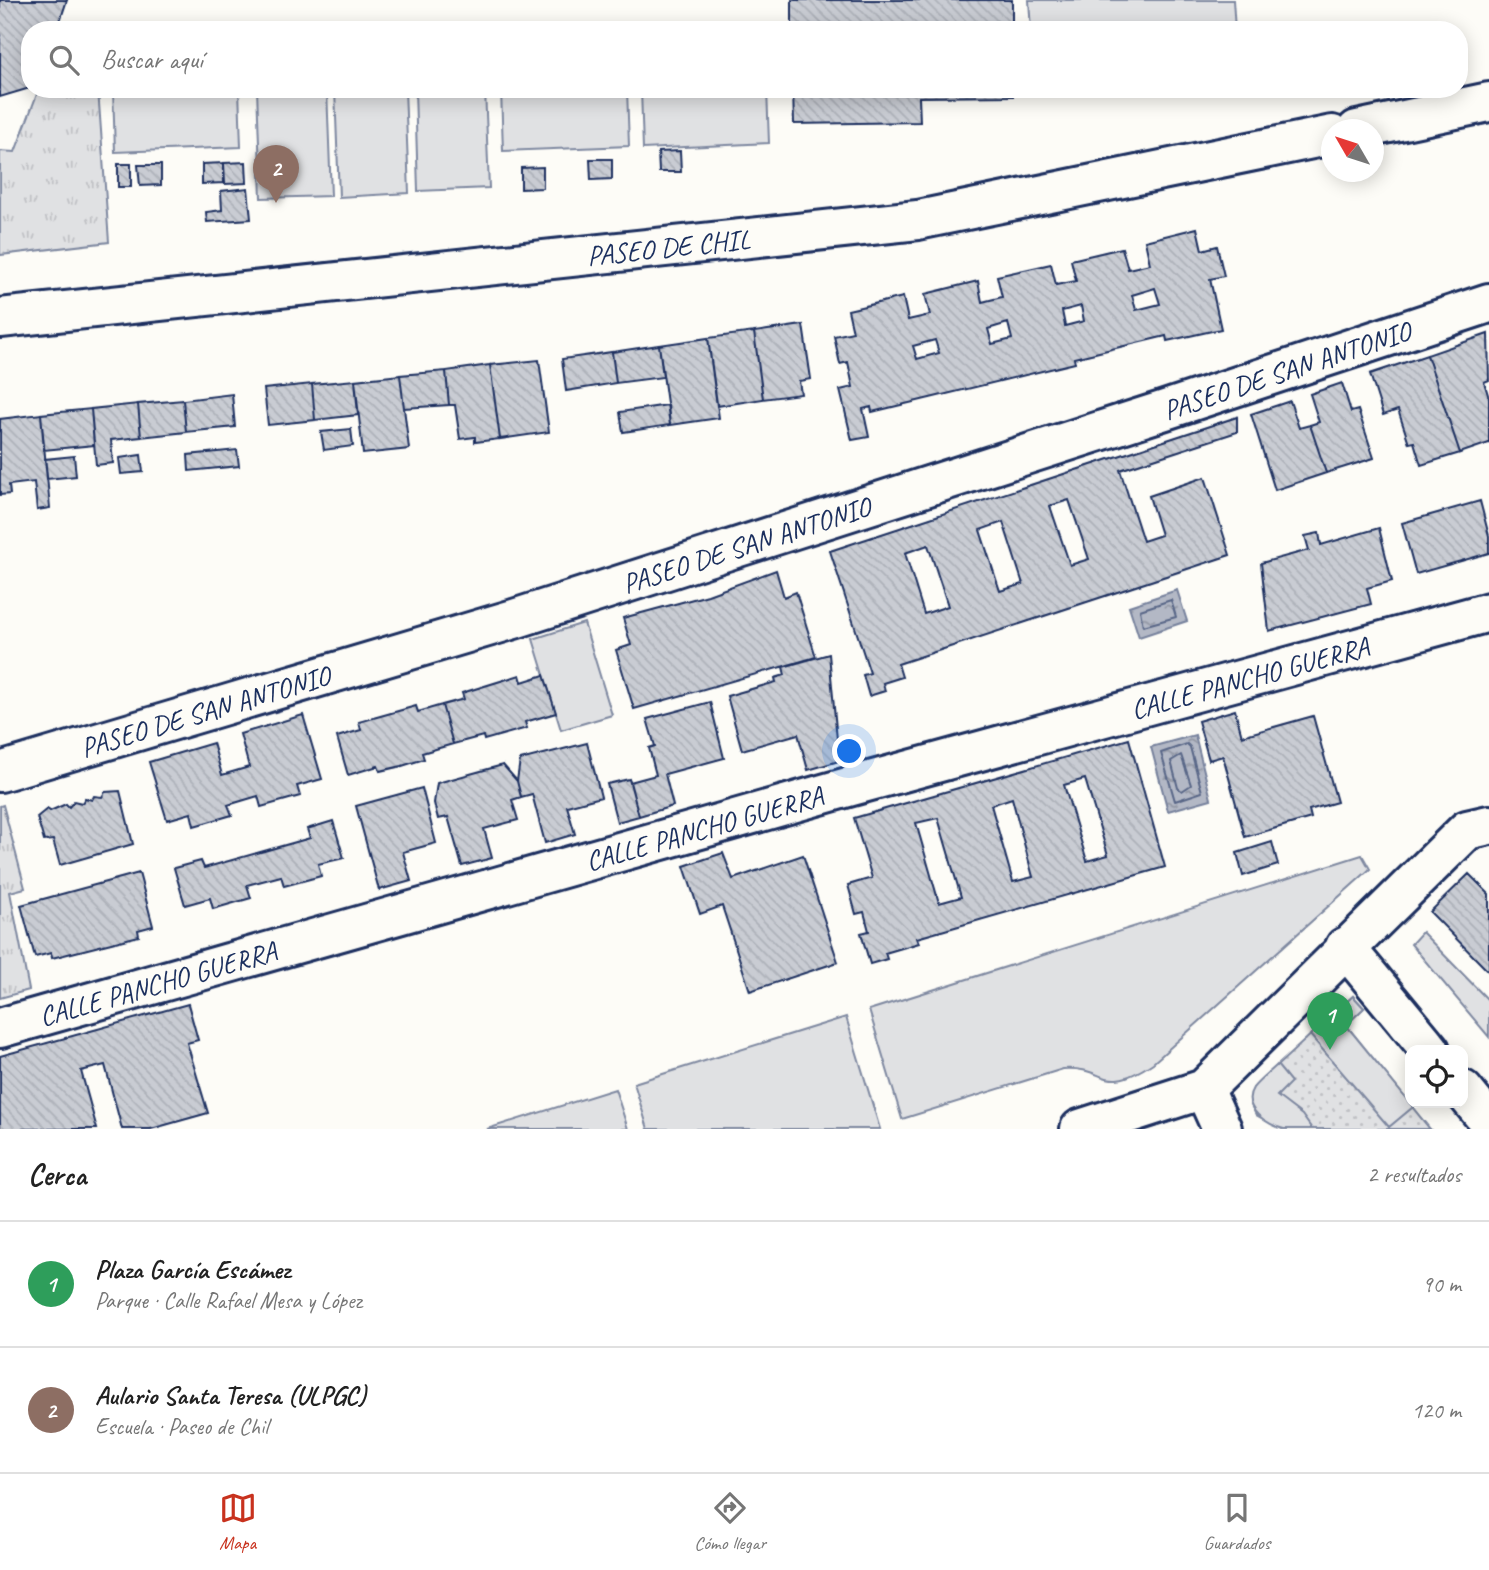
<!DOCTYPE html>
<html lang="es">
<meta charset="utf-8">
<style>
:root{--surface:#fff;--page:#f6f6f6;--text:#222;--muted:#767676;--line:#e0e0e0;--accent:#c8321e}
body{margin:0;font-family:Caveat,sans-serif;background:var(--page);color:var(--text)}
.controls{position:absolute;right:21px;bottom:21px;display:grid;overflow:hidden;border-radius:14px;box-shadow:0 4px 18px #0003}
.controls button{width:63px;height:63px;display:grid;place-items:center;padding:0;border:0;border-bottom:2px solid var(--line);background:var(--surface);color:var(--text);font:35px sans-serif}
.compass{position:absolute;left:1321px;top:119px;width:63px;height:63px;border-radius:50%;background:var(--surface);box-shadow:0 4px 18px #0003;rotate:309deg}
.you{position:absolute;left:850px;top:752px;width:24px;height:24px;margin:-18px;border:5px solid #fff;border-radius:50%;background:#1a73e8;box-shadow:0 0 0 10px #1a73e833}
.badge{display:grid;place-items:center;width:46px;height:46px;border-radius:50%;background:var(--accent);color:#fff;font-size:23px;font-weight:700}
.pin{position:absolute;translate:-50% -58px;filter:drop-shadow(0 2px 4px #0008)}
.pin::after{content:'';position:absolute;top:37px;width:24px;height:21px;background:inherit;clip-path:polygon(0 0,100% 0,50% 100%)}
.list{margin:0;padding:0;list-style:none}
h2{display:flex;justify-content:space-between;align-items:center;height:91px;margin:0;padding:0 28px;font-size:30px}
h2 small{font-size:23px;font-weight:400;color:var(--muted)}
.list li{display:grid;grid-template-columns:46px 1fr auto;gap:21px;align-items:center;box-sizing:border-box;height:126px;padding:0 28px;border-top:2px solid var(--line)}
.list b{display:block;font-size:26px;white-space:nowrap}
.list p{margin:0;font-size:23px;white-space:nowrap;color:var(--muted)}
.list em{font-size:23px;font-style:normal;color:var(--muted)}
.icon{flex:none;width:38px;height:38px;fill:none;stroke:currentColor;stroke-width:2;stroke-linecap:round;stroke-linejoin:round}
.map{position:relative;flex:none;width:1489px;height:1129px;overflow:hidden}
.search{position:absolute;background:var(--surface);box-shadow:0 4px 18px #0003;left:21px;right:21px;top:21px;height:77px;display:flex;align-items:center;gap:18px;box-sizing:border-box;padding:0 24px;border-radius:28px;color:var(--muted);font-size:26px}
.sheet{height:343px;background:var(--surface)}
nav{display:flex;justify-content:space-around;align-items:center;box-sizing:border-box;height:98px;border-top:2px solid var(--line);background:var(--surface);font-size:19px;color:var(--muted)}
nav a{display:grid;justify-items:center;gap:4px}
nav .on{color:var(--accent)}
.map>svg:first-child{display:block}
.grass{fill:url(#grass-tufts);stroke:#7e88a0;stroke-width:2}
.park{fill:url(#park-dots);stroke:#7e88a0;stroke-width:2}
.garden{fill:#e0e1e3;stroke:#7e88a0;stroke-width:2}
.water{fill:url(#water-ripples);stroke:#76819c;stroke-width:2}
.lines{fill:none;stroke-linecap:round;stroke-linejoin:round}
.shore{stroke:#586687;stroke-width:2}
.building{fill:url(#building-back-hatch);stroke:#1b2f5e;stroke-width:2;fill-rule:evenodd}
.minor-casing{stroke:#1b2f5e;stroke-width:44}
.tertiary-casing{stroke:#1b2f5e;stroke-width:44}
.minor{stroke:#fdfcf7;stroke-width:38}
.tertiary{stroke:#fdfcf7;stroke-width:38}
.labels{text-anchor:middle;stroke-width:5;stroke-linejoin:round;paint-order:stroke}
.street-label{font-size:28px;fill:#1b2f5e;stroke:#fdfcf7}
</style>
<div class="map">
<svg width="1489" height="1129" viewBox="0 0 1489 1129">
<defs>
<pattern id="grass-tufts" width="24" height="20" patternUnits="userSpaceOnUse" patternTransform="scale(1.75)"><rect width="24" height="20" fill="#e0e1e3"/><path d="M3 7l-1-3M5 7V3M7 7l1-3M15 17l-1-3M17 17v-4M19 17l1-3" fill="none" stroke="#c0c1c5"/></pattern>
<pattern id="park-dots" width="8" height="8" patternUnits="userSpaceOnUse" patternTransform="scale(1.75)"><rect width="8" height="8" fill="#e0e1e3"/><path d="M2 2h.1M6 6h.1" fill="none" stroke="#c0c1c5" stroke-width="1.8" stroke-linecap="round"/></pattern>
<pattern id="water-ripples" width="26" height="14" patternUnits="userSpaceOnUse" patternTransform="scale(1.75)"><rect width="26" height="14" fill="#b3b8c5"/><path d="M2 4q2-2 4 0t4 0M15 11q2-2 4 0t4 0" fill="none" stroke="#9196a3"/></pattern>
<pattern id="building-back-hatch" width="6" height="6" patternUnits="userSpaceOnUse" patternTransform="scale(1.75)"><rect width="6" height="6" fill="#c9ccd3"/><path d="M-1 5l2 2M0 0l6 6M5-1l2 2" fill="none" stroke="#acb0b8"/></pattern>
</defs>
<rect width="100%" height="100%" fill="#fdfcf7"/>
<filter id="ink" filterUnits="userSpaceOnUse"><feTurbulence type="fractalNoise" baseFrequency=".0143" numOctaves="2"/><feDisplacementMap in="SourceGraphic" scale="14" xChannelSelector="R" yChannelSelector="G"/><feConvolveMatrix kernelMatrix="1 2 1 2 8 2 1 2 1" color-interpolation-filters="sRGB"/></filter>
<g filter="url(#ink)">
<!-- grass -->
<path class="grass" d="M 39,89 L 98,89 L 109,242 L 0,255 L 0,151 L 15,152 Z
M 3,805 L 25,888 L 10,892 L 29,990 L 0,998 L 0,806 Z"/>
<!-- park -->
<path class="park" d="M 1353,996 L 1364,1008 L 1346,1025 L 1430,1129 L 1282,1129 L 1256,1115 L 1250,1103 L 1253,1088 Z"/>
<!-- garden -->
<path class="garden" d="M 1029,0 L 1233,0 L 1235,30 L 1031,30 Z
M 113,89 L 239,89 L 241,147 L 115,152 Z
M 257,89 L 327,89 L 331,196 L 261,198 Z
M 335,89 L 405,89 L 409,193 L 339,197 Z
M 415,89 L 485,89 L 489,188 L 418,191 Z
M 501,89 L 627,89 L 629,146 L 503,151 Z
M 641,89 L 767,89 L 769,143 L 643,149 Z
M 584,623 L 612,715 L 561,730 L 533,639 Z
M 1362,855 L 1370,869 L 1153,1063 C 1102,1097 1107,1066 1063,1069 L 902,1119 L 869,1010 Z
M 1422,932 L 1489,1001 L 1489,1037 L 1411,944 Z
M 1353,996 L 1364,1008 L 1346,1025 L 1413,1107 L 1389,1127 L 1310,1035 Z
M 846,1017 L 880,1129 L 648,1129 L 634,1083 Z
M 1277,1065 L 1291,1082 L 1277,1096 L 1302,1115 L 1312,1129 C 1303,1129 1293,1129 1284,1129 C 1269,1126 1240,1108 1253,1088 C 1259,1080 1270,1072 1277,1065 Z
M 615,1089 L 628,1129 L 487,1129 Z"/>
<!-- water -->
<path class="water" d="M 1177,590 L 1187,621 L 1139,637 L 1129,606 Z
M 1195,735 L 1211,799 L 1168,811 L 1151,747 Z"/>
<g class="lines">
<!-- shore -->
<path class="shore" d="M 1171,600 L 1176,617 L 1143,626 L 1140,610 Z
M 1187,744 L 1190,747 L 1202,792 L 1175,801 L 1161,753 Z
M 1181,755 L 1191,785 L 1182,791 L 1178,788 L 1171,761 Z"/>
</g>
<!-- building -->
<path class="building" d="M 0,0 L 67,0 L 57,30 L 30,30 L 30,88 L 0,97 Z
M 792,0 L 1012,0 L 1012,30 L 792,30 Z
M 793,89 L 1013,89 L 1013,96 L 919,97 L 920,122 L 794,124 Z
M 680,151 L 681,172 L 659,172 L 658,152 Z
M 590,159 L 612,159 L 612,179 L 591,180 Z
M 246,162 L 247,183 L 225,184 L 224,163 Z
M 224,163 L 224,183 L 202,184 L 202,164 Z
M 118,164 L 131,164 L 131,187 L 118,187 Z
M 138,165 L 161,165 L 161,185 L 140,186 Z
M 543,167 L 543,188 L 521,189 L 521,168 Z
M 248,188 L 251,219 L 207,222 L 206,212 L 222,210 L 221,191 Z
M 1197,228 L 1202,250 L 1217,246 L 1224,276 L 1210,279 L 1221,329 L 1167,341 L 1166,336 L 1074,358 L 1075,363 L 872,412 L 871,407 L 863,409 L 869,437 L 852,440 L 840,390 L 853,387 L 848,362 L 840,364 L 834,336 L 853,332 L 848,310 L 903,297 L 908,320 L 930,315 L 925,294 L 978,281 L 982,302 L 1002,297 L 997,276 L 1051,264 L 1056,285 L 1076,281 L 1071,260 L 1122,248 L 1128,269 L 1150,264 L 1145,241 ZM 1155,288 L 1160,304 L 1136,310 L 1132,295 ZM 1081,306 L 1084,321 L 1065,326 L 1062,311 ZM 1008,323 L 1012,339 L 992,344 L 988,329 ZM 935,340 L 939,353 L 917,359 L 913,346 Z
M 803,325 L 811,379 L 799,381 L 801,394 L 763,399 L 754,332 Z
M 754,332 L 763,399 L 717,406 L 708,338 Z
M 1488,334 L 1489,380 L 1484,382 L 1489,398 L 1489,443 L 1460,453 L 1427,355 Z
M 708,338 L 719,418 L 670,425 L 659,345 Z
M 659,345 L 663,377 L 616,383 L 612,352 Z
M 612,352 L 616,383 L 566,391 L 562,359 Z
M 1427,355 L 1460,453 L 1421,465 L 1414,442 L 1409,443 L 1398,410 L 1383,415 L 1370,374 Z
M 539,360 L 549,432 L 500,439 L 490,365 Z
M 490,365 L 500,439 L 475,442 L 475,437 L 460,439 L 455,405 L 449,405 L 446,371 Z
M 446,371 L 449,405 L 404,408 L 400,375 Z
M 400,375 L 409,449 L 363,454 L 355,380 Z
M 355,380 L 358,415 L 315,420 L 312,384 Z
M 1342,383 L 1351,412 L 1358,410 L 1374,458 L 1326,473 L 1310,425 L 1319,422 L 1310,394 Z
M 312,384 L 315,420 L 268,425 L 264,389 Z
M 232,394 L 235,427 L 186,432 L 183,400 Z
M 183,400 L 186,432 L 141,437 L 138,404 Z
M 1290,401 L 1299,428 L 1310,425 L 1326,473 L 1275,490 L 1251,414 Z
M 138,404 L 141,437 L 111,440 L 113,463 L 96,465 L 91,409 Z
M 668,405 L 670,425 L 623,432 L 620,412 Z
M 91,409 L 94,445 L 44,450 L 41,414 Z
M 41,414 L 50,508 L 37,510 L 34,482 L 9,485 L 10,494 L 0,495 L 0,419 Z
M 1237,417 L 1237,432 L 1120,470 L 1143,541 L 1161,535 L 1149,496 L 1205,477 L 1230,555 L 898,664 L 902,677 L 883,683 L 885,691 L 869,696 L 863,675 L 870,673 L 830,551 ZM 1069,500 L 1089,559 L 1070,565 L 1050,506 ZM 1003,522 L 1023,584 L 1000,591 L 980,530 ZM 928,545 L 948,606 L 924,614 L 905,553 Z
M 351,429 L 353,446 L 324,450 L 321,432 Z
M 237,450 L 239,466 L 189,471 L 188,455 Z
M 141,455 L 143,472 L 121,474 L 119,458 Z
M 74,456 L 76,476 L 47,479 L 45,459 Z
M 1480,501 L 1489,536 L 1489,553 L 1416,574 L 1402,523 Z
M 1379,528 L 1392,581 L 1367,588 L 1371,604 L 1269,631 L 1261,563 L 1309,550 L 1305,536 L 1319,533 L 1321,545 Z
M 776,570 L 784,597 L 796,592 L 816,657 L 634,709 L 616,650 L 631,645 L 623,618 L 708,595 Z
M 829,654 L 839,761 L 808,770 L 798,734 L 742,750 L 727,696 L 776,682 L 775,678 L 785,675 L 783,667 Z
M 520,675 L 522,682 L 544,675 L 556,713 L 525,722 L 527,728 L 484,740 L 483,736 L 453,744 L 442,705 L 464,699 L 462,693 Z
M 710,702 L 724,758 L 665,774 L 673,806 L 639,816 L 630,782 L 656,775 L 649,748 L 655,746 L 647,719 Z
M 442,705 L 453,744 L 422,753 L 424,759 L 402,766 L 380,771 L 378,766 L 348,775 L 337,737 L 361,730 L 359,722 L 416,706 L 418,712 Z
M 1235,710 L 1242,736 L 1313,716 L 1337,802 L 1309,810 L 1311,818 L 1245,837 L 1223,756 L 1209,760 L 1198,721 Z
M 303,715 L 322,779 L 297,786 L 300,796 L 261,807 L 258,796 L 228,805 L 232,815 L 194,826 L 191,813 L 167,820 L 149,762 L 213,743 L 222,775 L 249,767 L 240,734 Z
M 1129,739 L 1165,867 L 917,938 L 919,943 L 885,953 L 887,959 L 870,964 L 861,933 L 869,931 L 864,912 L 856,914 L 848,885 L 872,878 L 854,818 ZM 1085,779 L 1108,855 L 1087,861 L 1064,785 ZM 1012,798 L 1033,877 L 1013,882 L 991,805 ZM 938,818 L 961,897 L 939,903 L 916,823 Z
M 587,743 L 601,797 L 567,806 L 575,834 L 545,843 L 532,794 L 521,797 L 517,781 L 520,760 Z
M 503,765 L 517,781 L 521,797 L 512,800 L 518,820 L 484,829 L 492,858 L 462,866 L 448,817 L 438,819 L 434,803 L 437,783 Z
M 629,779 L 639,816 L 617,822 L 607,784 Z
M 422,788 L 436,843 L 403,852 L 411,881 L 379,890 L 356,806 Z
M 120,791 L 133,844 L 60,865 L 53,840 L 44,841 L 37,817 L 47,809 L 50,811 L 66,804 L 69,807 L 74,801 L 82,803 L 85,798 L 92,800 L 94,796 L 102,797 L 105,792 Z
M 333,821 L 344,858 L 318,864 L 321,876 L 284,886 L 281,876 L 247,885 L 251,898 L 213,909 L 210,898 L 185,905 L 174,868 L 201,861 L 204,868 L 310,838 L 307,829 Z
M 1272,842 L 1278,865 L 1243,876 L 1237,853 Z
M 723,853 L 733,879 L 803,855 L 838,962 L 750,991 L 722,906 L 700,914 L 684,866 Z
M 139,873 L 153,926 L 138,930 L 139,936 L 52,958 L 51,953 L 35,957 L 21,905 Z
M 1469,874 L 1489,894 L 1489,972 L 1430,912 Z
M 188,1004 L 198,1040 L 187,1043 L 208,1113 L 151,1129 L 122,1129 L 105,1065 L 81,1071 L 97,1129 L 0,1129 L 0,1056 Z"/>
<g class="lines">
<defs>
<g id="minor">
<path id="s1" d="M 0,772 L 514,619 L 1162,411 L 1489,303"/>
<path d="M 1345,947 L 1430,1050"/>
<path id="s2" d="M 0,1028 L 848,787 L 1489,612"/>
<path d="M 1204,1089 L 1222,1129"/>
<path d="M 1463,1090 L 1489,1122"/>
<path d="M 1080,1129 L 1204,1089 L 1467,830 L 1489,825"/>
</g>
<g id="tertiary">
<path d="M 1357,130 L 1489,102"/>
<path id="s3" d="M 0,318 L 918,220 L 1332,135"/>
</g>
</defs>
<!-- minor casing -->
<use href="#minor" class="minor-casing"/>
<!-- tertiary casing -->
<use href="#tertiary" class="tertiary-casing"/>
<!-- minor -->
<use href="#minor" class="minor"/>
<!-- tertiary -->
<use href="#tertiary" class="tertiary"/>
</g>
</g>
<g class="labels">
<!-- street labels -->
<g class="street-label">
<text dy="10" stroke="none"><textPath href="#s3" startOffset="672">PASEO DE CHIL</textPath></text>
<text dy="10" stroke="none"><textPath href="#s1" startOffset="1348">PASEO DE SAN ANTONIO</textPath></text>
<text dy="10" stroke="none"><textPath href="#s1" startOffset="780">PASEO DE SAN ANTONIO</textPath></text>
<text dy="10" stroke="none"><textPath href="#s2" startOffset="1298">CALLE PANCHO GUERRA</textPath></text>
<text dy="10" stroke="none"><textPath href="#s1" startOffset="214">PASEO DE SAN ANTONIO</textPath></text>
<text dy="10" stroke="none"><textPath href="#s2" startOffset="732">CALLE PANCHO GUERRA</textPath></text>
<text dy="10" stroke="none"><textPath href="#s2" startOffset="164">CALLE PANCHO GUERRA</textPath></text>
</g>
</g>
</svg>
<div class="controls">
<button><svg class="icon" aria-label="locate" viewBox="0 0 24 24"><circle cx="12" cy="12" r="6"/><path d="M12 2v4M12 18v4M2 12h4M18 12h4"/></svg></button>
</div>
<svg class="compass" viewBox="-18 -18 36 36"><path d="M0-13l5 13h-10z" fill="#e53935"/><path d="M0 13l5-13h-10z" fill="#767676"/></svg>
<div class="you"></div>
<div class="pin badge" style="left:1330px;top:1050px;background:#2e9e5b">1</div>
<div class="pin badge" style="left:276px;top:203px;background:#8d6e63">2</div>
<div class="search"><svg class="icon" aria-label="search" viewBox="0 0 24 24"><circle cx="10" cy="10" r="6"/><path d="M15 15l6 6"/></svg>Buscar aquí</div>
</div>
<section class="sheet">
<h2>Cerca<small>2 resultados</small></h2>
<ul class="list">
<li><span class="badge" style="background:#2e9e5b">1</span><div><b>Plaza García Escámez</b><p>Parque · Calle Rafael Mesa y López</p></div><em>90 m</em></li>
<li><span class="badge" style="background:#8d6e63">2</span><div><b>Aulario Santa Teresa (ULPGC)</b><p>Escuela · Paseo de Chil</p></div><em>120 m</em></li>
</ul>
</section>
<nav>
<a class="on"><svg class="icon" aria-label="map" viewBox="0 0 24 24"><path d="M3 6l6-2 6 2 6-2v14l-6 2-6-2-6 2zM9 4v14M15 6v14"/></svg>Mapa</a>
<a><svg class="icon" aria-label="directions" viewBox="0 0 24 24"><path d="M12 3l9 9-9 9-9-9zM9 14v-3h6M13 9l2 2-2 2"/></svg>Cómo llegar</a>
<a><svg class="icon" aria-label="saved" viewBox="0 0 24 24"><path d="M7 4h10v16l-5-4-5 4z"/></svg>Guardados</a>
</nav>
